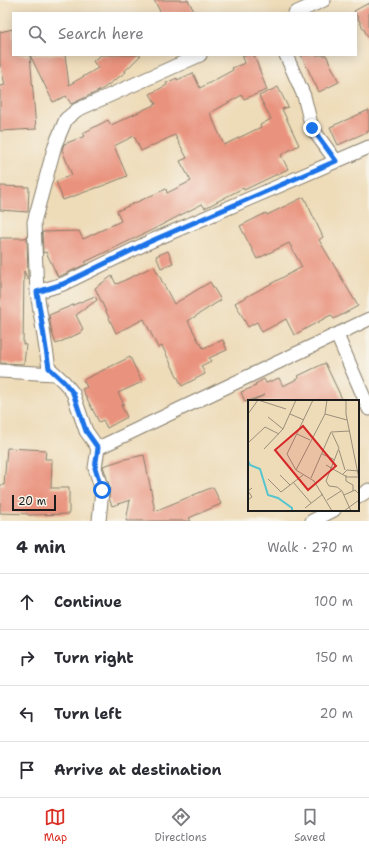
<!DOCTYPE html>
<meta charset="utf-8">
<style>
:root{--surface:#fff;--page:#f7f7f7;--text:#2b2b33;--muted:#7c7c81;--line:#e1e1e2;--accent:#d93025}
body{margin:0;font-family:"Shantell Sans",sans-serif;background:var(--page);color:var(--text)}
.scale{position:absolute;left:12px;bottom:10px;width:44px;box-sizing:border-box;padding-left:4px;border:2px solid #1c1c1c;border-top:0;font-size:11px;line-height:14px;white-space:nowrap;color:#1c1c1c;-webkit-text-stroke:3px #f7f3e8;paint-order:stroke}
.stop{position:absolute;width:12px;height:12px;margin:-9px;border:3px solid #1a73e8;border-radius:50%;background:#fff}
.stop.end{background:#1a73e8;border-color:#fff;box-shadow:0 1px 4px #0008}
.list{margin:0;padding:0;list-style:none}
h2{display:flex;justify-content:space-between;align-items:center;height:52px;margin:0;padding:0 16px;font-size:17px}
h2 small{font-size:13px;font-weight:400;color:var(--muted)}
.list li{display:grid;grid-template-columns:26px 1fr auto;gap:12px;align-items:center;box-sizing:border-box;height:56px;padding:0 16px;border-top:1px solid var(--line)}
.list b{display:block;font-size:15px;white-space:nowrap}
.list em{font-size:13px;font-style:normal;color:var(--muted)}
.icon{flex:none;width:22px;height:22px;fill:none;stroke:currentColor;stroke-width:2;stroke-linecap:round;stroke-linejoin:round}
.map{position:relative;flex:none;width:369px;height:521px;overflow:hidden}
.search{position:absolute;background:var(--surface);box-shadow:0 2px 10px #0003;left:12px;right:12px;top:12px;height:44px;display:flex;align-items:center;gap:10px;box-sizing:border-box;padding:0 14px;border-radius:0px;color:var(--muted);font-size:15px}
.sheet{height:276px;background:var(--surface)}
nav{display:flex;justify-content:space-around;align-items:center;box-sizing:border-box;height:56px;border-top:1px solid var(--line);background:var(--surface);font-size:11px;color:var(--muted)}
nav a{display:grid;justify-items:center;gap:2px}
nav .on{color:var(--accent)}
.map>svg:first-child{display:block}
.building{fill:#e9937e}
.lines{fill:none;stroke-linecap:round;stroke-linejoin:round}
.street-casing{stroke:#857c6a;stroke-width:15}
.street{stroke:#fff;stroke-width:13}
.route{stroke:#1a73e8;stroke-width:5}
.inset-river{fill:none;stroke:#57c5cd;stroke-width:2}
.inset-road{fill:none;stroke:#9a8f7a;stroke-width:1}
.view{fill:#d62828;fill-opacity:0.15;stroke:#d62828;stroke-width:2}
.inset-edge{fill:none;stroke:#1c1c1c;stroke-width:2}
</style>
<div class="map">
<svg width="369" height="521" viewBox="0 0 369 521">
<rect width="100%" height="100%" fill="#f7f3e8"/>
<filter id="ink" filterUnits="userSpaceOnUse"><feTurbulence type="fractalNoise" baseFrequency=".025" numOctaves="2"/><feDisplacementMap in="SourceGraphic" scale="8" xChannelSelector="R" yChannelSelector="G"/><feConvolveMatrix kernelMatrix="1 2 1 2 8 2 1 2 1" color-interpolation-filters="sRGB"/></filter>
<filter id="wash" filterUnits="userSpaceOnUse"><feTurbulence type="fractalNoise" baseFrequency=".012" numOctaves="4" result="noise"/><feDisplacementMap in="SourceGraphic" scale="16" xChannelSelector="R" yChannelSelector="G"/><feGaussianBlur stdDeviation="0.9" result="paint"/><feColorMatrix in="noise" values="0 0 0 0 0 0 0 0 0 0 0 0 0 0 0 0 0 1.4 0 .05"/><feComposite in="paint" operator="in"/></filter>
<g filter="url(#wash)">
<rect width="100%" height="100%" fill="#eedcb9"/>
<g id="blocks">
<!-- building -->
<path class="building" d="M 154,0 L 188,0 L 195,13 L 161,13 Z
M 369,3 L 369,39 L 354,11 Z
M 13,29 L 13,55 L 30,55 L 36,129 L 0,131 L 0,86 L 5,85 L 0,63 L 0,32 Z
M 30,55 L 65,55 L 69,85 L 98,68 L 93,61 L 101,55 L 141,55 L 125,71 L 126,72 L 101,90 L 71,104 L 66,96 L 53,102 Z
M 242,55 L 254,55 L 267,90 L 244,99 L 242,95 L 210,113 L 224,145 L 261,127 L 260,125 L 271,119 L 259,96 L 278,87 L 288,107 L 282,109 L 299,145 L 281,155 L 288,169 L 244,190 L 243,188 L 205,208 L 202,204 L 152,230 L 85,262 L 86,264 L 58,277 L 46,252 L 43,253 L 42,232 L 79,231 L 83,239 L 121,221 L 117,211 L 166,189 L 167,193 L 191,181 L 180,161 L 187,158 L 175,135 L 141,151 L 134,136 L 114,146 L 127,176 L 110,183 L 63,200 L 56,181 L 72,175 L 62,150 L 64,144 L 85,136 L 83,133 L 108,120 L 111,125 L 156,104 L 150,94 L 167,85 L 166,83 L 177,78 L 177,80 L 193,73 L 200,88 L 233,70 L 232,68 L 245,63 Z
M 301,55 L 326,55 L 339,82 L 319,92 Z
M 369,110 L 369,131 L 338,145 L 330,127 Z
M 0,186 L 29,187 L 28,212 L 0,210 Z
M 304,197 L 323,237 L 319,240 L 358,306 L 334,319 L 331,315 L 294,335 L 286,319 L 262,332 L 257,322 L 248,327 L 235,303 L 302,267 L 289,243 L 257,259 L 240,226 L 266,213 L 267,215 Z
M 27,237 L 28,280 L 24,271 L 23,344 L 26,345 L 24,364 L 0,363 L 0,238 L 24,238 Z
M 168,251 L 173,263 L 161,268 L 156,256 Z
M 154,266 L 174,304 L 210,282 L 221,300 L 188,321 L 199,342 L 200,342 L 203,348 L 223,340 L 227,350 L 209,358 L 211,361 L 201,366 L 205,374 L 182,386 L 162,346 L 158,348 L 144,319 L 116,333 L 95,288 L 112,276 L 116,284 L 119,283 Z
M 95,296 L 97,300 L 76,315 L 83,329 L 81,330 L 82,332 L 56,344 L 52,333 L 49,315 Z
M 130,357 L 142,382 L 118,393 L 124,404 L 121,405 L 127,417 L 107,428 L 103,420 L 99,422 L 82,389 L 87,387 L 83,380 Z
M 325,363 L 343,401 L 251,401 L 265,395 L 245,402 L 241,392 L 256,386 L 255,384 L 264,379 L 266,383 L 279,378 L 283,386 L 299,378 L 298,376 Z
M 7,448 L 46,450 L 45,459 L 52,459 L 51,488 L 69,488 L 69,514 L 28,515 L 28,514 L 0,513 L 0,485 L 4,485 Z
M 144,455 L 155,511 L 213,487 L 221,504 L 189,518 L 191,521 L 126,521 L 130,500 L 112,506 L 109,498 L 110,488 L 103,466 L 125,459 Z"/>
</g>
</g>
<g filter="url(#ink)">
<use href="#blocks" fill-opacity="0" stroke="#857c6a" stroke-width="1"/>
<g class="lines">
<defs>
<path id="street" d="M 295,13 L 324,0
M 286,55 L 304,96 L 312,128 L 336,161
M 37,292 L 63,284 L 149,242 L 369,147
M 337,335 L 369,409
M 0,371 L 55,374
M 98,448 L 369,319
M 358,497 L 369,490
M 99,521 L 102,490 L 95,468 L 98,448 L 86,431 L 73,393 L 64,382 L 49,368 L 37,292 L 34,222 L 55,145 L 66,119 L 77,110 L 200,55
M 312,521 L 334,510"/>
</defs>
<!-- street casing -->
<use href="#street" class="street-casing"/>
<!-- street -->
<use href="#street" class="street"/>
</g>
</g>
<g class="lines" filter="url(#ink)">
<!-- route -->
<path class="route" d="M 102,490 L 95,468 L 98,448 L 86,431 L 73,393 L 64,382 L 49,368 L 37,292 L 63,284 L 149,242 L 336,161 L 312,128"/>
</g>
<!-- overview -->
<g transform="translate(248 400)">
<rect width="111" height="111" fill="#eedcb9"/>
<path class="inset-river" d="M 0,61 L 2,65 L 12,69 L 20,95 L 30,98 L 44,108 L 44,111"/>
<path class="inset-road" d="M 10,0 L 38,9M 65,0 L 39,54 L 48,70 L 66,81 L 84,111M 98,0 L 98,14 L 111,79M 0,14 L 10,0M 42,14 L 56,20M 77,14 L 99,20M 20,17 L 35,29M 84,33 L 91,48 L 78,81 L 81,86 L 89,87 L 94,91 L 103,111M 49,34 L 62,40M 0,43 L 17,27 L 31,34M 16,49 L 35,29 L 48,0M 91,50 L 97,70M 74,54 L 87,60M 78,65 L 99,77 L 111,77M 48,70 L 77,14 L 79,0M 95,74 L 99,70 L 111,71M 32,75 L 42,85M 98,75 L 98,81 L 105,85 L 105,91M 63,78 L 83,32 L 102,31M 20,79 L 33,92 L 55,75M 45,82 L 63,103M 96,95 L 107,90 L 111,94M 0,100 L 4,97 L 0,91 L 4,88M 79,100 L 93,91M 57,108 L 75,94M 96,111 L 111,100"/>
<path class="view" d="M 55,26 L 88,66 L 60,90 L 27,50 Z"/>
<rect width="111" height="111" class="inset-edge"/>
</g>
</svg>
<div class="scale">20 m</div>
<div class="stop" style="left:102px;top:490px"></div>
<div class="stop end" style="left:312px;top:128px"></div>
<div class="search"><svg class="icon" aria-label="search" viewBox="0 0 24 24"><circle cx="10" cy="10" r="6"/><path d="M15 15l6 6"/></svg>Search here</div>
</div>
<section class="sheet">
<h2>4 min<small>Walk · 270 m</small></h2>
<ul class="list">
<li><svg class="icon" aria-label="ahead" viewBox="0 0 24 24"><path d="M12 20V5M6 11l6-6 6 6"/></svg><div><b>Continue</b></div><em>100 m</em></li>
<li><svg class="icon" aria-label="right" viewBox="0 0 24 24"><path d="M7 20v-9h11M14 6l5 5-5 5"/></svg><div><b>Turn right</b></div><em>150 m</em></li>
<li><svg class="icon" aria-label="left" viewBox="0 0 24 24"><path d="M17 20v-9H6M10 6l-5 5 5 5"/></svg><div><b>Turn left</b></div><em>20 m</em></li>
<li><svg class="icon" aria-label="arrive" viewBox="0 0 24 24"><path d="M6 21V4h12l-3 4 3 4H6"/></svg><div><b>Arrive at destination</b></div></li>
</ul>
</section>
<nav>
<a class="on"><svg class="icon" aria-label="map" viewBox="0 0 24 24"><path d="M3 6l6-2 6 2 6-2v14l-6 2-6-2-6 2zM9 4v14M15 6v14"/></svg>Map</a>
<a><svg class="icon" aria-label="directions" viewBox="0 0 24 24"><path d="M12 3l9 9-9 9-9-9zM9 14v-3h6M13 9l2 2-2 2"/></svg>Directions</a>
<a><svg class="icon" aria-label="saved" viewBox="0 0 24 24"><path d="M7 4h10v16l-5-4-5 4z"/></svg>Saved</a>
</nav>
